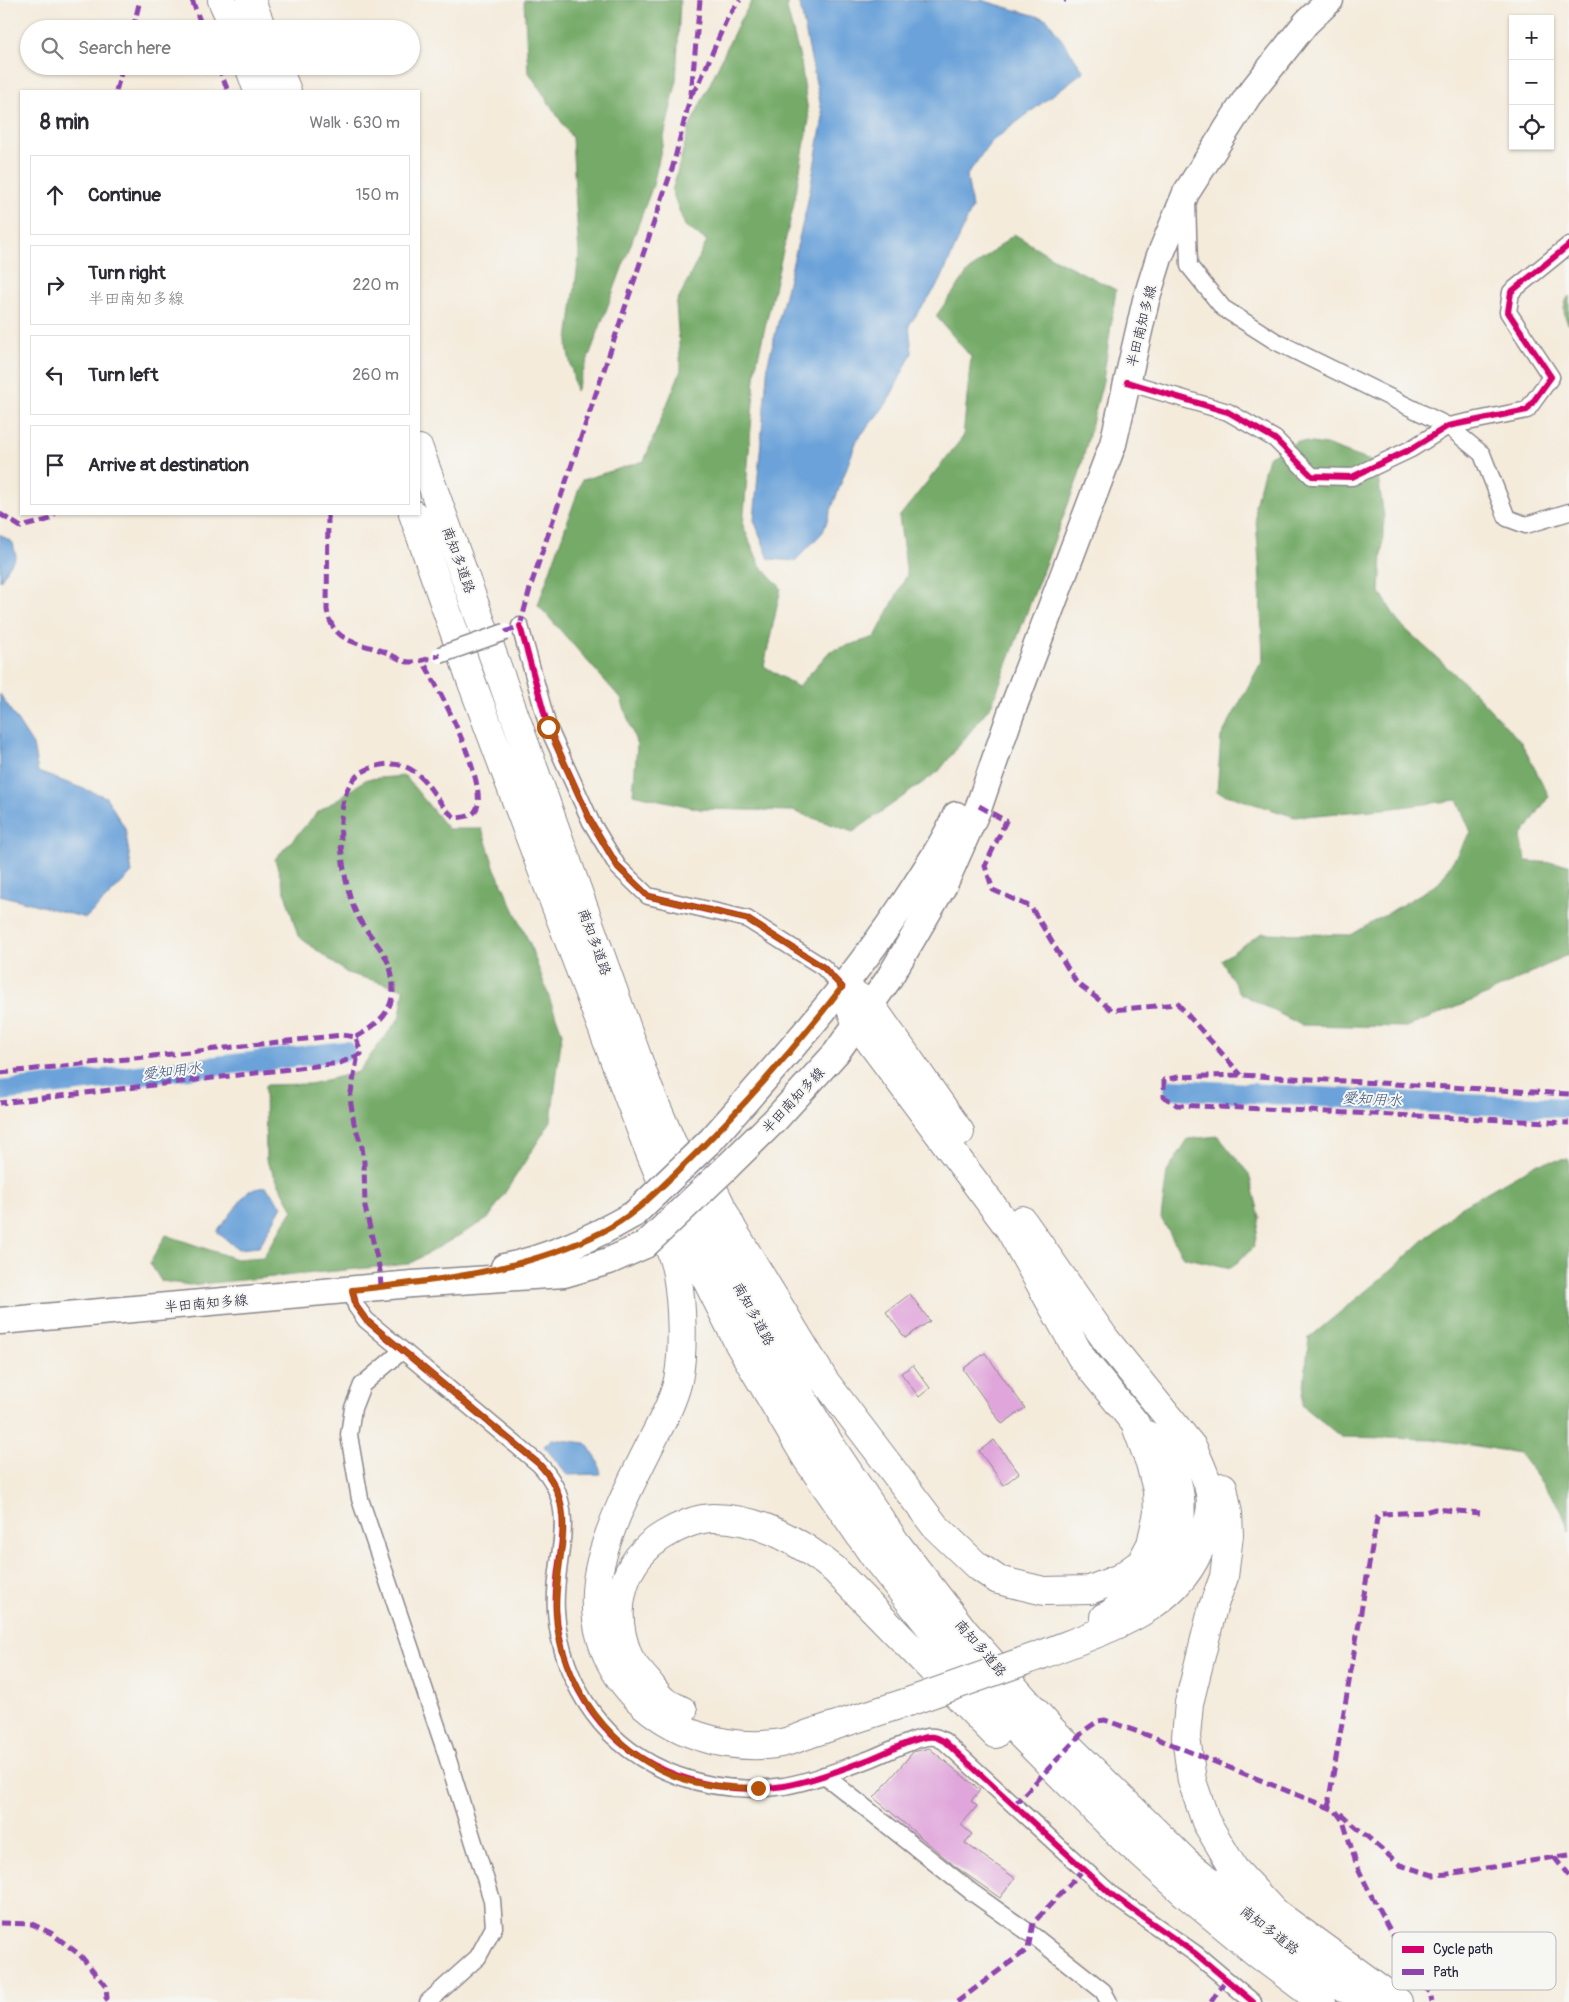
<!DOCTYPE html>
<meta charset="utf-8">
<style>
:root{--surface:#fff;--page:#f7f7f7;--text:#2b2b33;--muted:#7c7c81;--line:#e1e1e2}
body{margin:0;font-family:Pangolin,"Klee One",sans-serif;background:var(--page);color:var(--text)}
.controls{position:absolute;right:15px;top:15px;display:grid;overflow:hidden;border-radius:0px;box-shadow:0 1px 4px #0004}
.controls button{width:45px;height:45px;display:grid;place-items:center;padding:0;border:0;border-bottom:1px solid var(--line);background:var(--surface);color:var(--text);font:25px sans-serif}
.stop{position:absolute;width:15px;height:15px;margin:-11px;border:4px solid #b45309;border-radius:50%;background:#fff}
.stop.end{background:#b45309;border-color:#fff;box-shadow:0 1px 5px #0008}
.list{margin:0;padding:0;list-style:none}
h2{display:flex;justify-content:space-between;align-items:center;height:65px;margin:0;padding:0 20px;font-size:21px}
h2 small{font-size:16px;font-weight:400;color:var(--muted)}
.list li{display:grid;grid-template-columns:32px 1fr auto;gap:15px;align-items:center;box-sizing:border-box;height:80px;margin:0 10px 10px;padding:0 10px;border:1px solid var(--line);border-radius:0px}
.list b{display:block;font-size:19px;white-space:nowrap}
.list p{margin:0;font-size:16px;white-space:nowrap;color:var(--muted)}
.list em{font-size:16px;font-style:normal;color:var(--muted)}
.icon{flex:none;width:28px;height:28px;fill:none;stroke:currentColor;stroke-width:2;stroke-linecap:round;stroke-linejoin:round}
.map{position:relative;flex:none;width:1569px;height:2002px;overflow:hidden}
.search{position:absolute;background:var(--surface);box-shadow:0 1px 4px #0004;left:20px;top:20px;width:400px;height:55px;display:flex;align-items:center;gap:12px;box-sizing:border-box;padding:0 18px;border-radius:28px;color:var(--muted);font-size:19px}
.panel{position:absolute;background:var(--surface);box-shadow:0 1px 4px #0004;left:20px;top:90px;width:400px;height:425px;border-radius:0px}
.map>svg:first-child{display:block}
.forest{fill:#74aa68;stroke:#4b6652}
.water{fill:#6ba2d9;stroke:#46628a}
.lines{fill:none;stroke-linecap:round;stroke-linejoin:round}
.canal{stroke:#6ba2d9;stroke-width:20}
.building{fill:#e0a6db}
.minor-casing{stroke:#8b868b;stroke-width:19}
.primary-casing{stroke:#8b868b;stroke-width:29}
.motorway-casing{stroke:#8b868b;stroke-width:30}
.minor{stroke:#fff;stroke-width:16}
.primary{stroke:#fff;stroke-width:26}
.motorway{stroke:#fff;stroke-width:28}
.minor-bridge-casing{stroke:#8b868b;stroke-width:19;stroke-linecap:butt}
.primary-bridge-casing{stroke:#8b868b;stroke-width:29;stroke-linecap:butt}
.motorway-bridge-casing{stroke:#8b868b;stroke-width:30;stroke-linecap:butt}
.minor-bridge{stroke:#fff;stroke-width:16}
.primary-bridge{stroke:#fff;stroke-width:26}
.motorway-bridge{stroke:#fff;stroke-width:28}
.quiet{stroke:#8e44ad;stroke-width:5;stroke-dasharray:10 5;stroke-linecap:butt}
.cycleway-casing{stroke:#f6f6f2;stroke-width:9}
.cycleway{stroke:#d6006c;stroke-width:6}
.route{stroke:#b45309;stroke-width:6}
.labels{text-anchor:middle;stroke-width:4;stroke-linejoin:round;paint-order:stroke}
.street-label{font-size:14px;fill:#22223b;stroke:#f6f6f2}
.water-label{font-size:15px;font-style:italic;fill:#3f557a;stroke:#f6f6f2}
.key{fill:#f6f6f2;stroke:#b6b6bb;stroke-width:1}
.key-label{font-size:14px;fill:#22223b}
</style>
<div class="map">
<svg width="1569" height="2002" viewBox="0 0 1569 2002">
<rect width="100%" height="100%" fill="#f6f6f2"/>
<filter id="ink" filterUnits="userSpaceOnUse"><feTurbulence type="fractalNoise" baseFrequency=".02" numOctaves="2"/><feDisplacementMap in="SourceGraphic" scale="10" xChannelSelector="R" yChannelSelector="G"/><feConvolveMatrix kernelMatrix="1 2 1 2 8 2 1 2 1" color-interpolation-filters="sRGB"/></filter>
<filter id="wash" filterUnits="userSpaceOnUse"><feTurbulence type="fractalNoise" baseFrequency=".0096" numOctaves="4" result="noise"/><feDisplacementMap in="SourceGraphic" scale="20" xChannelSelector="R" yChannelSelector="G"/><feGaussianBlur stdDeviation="1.12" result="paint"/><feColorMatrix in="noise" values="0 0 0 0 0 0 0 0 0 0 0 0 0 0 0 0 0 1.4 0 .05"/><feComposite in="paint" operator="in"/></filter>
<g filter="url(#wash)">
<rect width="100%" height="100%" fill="#f4ebdb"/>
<!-- forest -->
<path class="forest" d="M 524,0 L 680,0 L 676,84 L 653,185 L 576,391 L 567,347 L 579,256 L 572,138 L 528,71 Z
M 753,0 L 787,0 L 787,9 L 801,62 L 809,120 L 793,208 L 756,366 L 743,526 L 760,565 L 781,588 L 764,666 L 798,687 L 830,651 L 875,637 L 907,575 L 899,517 L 963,437 L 971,357 L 936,316 L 968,272 L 1014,234 L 1055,259 L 1116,290 L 1103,381 L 1078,478 L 992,704 L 939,771 L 853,832 L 793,811 L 700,809 L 633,794 L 637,745 L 621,699 L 538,605 L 582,480 L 644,461 L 681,370 L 676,304 L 707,241 L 685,226 L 672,191 L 689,128 L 740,20 Z
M 1569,296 L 1569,325 C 1563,315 1562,305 1569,296 Z
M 1298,441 L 1326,445 L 1376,463 L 1384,517 L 1380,592 L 1399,623 L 1472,690 L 1521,742 L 1549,796 L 1521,837 L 1526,861 L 1569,864 L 1569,954 L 1488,994 L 1407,1027 L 1301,1025 L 1240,993 L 1221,960 L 1262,933 L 1351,935 L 1439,883 L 1471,832 L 1457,800 L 1393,808 L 1295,817 L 1217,792 L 1221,737 L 1263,659 L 1259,562 L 1255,505 L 1268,457 Z
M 405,776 L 448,829 L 482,829 L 495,869 L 529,942 L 562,1033 L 551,1121 L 488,1219 L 409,1264 L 189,1285 L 161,1281 L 150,1263 L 166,1235 L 236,1259 L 263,1257 L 293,1210 L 266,1160 L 265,1085 L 310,1084 L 358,1072 L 400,1017 L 404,989 L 347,973 L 298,936 L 275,859 L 317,813 L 367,779 Z
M 1218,1136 L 1249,1174 L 1260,1217 L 1254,1247 L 1231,1268 L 1183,1257 L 1161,1218 L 1167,1172 L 1188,1139 Z
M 1569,1159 L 1569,1531 L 1560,1507 L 1519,1453 L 1433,1439 L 1341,1437 L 1302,1405 L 1309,1338 L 1391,1270 L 1459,1208 L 1538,1163 Z"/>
<!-- water -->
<path class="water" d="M 799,0 L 981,0 L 1047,19 L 1084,71 L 991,142 L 967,175 L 972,208 L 940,282 L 909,325 L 912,353 L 887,403 L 857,440 L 823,532 L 795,561 L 769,559 L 754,520 L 768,363 L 807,206 L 823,117 Z
M 0,534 L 13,543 L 16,556 L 0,581 Z
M 0,694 L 33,745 L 38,772 L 106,797 L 125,828 L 132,873 L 86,918 L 0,895 Z
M 266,1187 L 282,1206 L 259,1247 L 238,1249 L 217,1232 L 249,1190 Z
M 552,1439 L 586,1443 L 598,1461 L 601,1474 L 568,1475 L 544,1446 Z"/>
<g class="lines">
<!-- canal -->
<path class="canal" d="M 1174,1089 L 1413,1102 L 1569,1108
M 0,1091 L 345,1051"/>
</g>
<g id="blocks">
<!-- building -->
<path class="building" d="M 910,1294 L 930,1321 L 905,1338 L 886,1312 Z
M 985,1353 L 1025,1408 L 1002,1424 L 963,1369 Z
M 913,1365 L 930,1388 L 919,1397 L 901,1373 Z
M 994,1440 L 1019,1473 L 1004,1485 L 979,1451 Z
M 929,1748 L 980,1790 L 971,1801 L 977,1806 L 961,1825 L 972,1834 L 965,1843 L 1015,1878 L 1000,1898 L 956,1867 L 874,1798 L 913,1752 Z"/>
</g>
</g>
<g filter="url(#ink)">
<use href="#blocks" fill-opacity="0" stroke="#8b868b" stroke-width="1"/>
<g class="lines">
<defs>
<path id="minor" d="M 1187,201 L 1189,266 L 1223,308 L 1275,341 L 1448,426 L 1482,454 L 1507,518 L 1526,525 L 1569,512
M 1127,382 L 1228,412 L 1275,439 L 1312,476 L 1352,477 L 1411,449 L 1448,426 L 1527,410 L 1551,377 L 1508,312 L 1511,292 L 1569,245
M 520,626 L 548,727 L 591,822 L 618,867 L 648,896 L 747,919 L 823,967 L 842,987
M 353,1291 L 356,1306 L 366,1320 L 539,1464 C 583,1510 552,1557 556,1611 C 558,1646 572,1685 593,1713 C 636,1772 713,1797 784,1786 C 812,1781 840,1770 867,1760 C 882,1755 920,1734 934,1737 C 937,1737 941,1740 944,1741 L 1112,1895 L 1196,1954 L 1253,2002
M 402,1351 L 362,1385 L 353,1408 L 349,1435 L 360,1499 L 444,1747 L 492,1900 L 494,1927 L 478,1957 L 428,2002
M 824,1775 L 973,1893 L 1035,1937 L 1103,1991 L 1109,2002"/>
<path id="primary" d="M 712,1139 C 780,1062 849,986 906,900 C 924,872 943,845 956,815
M 726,1168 L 775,1120 L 836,1053 L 888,980 L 944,885 L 979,806 L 1010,716 L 1113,444 L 1146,300 L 1159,258 L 1186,193 L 1248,96 L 1306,23 L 1330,0
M 504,1267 C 550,1258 594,1237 634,1214
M 0,1321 L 412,1284 L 564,1274 L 609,1261 L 645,1245"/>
<path id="motorway" d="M 222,0 L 235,29
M 251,0 L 262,29
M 249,66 L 258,91
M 277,66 L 287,91
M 419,449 L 649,1090 L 717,1246 L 767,1339 L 829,1443 L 896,1543 L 965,1632 L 1051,1729 L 1186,1862 L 1277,1936 L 1364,2002
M 413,514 L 471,680 L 550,891 L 646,1143 L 685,1237 L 739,1344 L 807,1459 L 876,1559 L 984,1695 L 1017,1731 L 1122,1837 L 1188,1896 L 1258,1954 L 1322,2002
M 842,987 L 870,1004 L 960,1132
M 700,1162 L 733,1230 L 824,1380 L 935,1526 L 976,1565 L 998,1580 L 1044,1591 L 1090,1590 L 1120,1578 L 1141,1563 L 1151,1544 L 1158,1513 L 1157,1490 L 1150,1463 L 1135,1423 L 1081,1357 L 1009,1228 L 857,1024 L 842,987
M 655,1208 C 662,1229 673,1252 677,1274 C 682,1304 684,1351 678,1380 C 673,1402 662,1421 652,1441 C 633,1479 612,1519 601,1561 C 572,1671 668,1756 775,1744 C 789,1743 804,1735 818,1731 C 849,1721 880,1711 911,1701
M 1022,1220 L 1106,1340 L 1193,1448 C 1200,1464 1210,1484 1211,1502 C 1211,1515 1207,1527 1203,1540 C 1180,1611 1103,1630 1041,1655
M 1223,1487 L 1228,1513 L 1229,1535 L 1224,1577 L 1213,1607 L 1189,1703 L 1186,1737 L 1192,1781 L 1206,1822 L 1234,1869 L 1273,1911 L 1398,2002
M 1104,1617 L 1109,1615 C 1125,1602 1149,1585 1162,1570 C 1186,1541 1186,1490 1167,1458 C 1163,1449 1153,1442 1147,1435
M 683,1711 C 677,1707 668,1705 663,1700 C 657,1695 653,1688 648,1682 C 641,1674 632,1665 628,1655 C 610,1610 621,1561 664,1535 C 677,1527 697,1518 713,1518 C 759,1518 799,1541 834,1569 L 995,1734"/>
</defs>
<!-- minor casing -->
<use href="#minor" class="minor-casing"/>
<!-- primary casing -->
<use href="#primary" class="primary-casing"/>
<!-- motorway casing -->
<use href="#motorway" class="motorway-casing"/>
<!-- minor -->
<use href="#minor" class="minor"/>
<!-- primary -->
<use href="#primary" class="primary"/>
<!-- motorway -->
<use href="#motorway" class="motorway"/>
<defs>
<path id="minor-bridge" d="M 440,655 L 505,632"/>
<path id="primary-bridge" d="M 634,1214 L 712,1139
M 645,1245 L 726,1168"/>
<path id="motorway-bridge" d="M 911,1701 L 1041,1655"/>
</defs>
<!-- minor-bridge casing -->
<use href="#minor-bridge" class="minor-bridge-casing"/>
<!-- primary-bridge casing -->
<use href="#primary-bridge" class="primary-bridge-casing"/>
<!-- motorway-bridge casing -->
<use href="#motorway-bridge" class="motorway-bridge-casing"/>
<!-- minor-bridge -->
<use href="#minor-bridge" class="minor-bridge"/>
<!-- primary-bridge -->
<use href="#primary-bridge" class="primary-bridge"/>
<!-- motorway-bridge -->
<use href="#motorway-bridge" class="motorway-bridge"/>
<!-- quiet -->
<path class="quiet" d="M 192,0 L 203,29
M 1064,0 L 1066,0
M 133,29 L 140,0
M 218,66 L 228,91
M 116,91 L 123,66
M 691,94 L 698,86 L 728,16 L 740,0
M 0,514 L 21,527 L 51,519 L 54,514
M 328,514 L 327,610 C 333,644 359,642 385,652 C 393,655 402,662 410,662 C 420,662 431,658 440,655
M 505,632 L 520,626 L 531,585 L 673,166 L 691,94 L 700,0
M 979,806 L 1006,821 L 985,866 L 993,890 L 1031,907 L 1076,982 L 1112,1010 L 1178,1004 L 1241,1075
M 356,1037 C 375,1026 393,1013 393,988 C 393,950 366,939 354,908 C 342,879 328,791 362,772 C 376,765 391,761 406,767 C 430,777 435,804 456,818 C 463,817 472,817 476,810 C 490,785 437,684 422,660
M 356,1057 L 357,1060 L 350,1098 L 354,1123 L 362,1147 L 364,1162 L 365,1207 L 380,1271 L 381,1287
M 0,1073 L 342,1035 L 356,1037 L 361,1054 L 340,1063 L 0,1103
M 1569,1094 L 1241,1075 L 1178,1077 L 1164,1080 L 1164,1097 L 1177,1105 L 1569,1123
M 1014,1805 L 1085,1730 L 1098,1721 L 1105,1720 L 1158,1739 L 1335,1810 L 1343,1821 L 1357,1866 L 1371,1895 L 1406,1960 L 1421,1984 L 1430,1992 L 1432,2002
M 1330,1807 L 1329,1799 L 1377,1518 L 1380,1514 L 1425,1512 L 1435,1509 L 1480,1513
M 1341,1814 L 1400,1865 L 1433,1875 L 1448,1874 L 1569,1855
M 1554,1857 L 1569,1876
M 0,1923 L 32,1924 L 51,1933 L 80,1955 L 106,1986 L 107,1998 L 101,2002
M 957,2002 L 1028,1949 L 1033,1923 L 1084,1869
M 1211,2002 L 1226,1979"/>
<defs>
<path id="cycleway" d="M 1127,382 L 1228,412 L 1275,439 L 1312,476 L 1352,477 L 1411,449 L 1448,426 L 1527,410 L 1551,377 L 1508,312 L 1511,292 L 1569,245
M 520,626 L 548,727 L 591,822 L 618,867 L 648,896 L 747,919 L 823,967 L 842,987
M 353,1291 L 356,1306 L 366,1320 L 539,1464 C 583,1510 552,1557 556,1611 C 558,1646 572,1685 593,1713 C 636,1772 713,1797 784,1786 C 812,1781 840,1770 867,1760 C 882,1755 920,1734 934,1737 C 937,1737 941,1740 944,1741 L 1112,1895 L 1196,1954 L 1253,2002"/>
</defs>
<!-- cycleway casing -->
<use href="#cycleway" class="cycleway-casing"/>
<!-- cycleway -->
<use href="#cycleway" class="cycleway"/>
</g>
</g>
<g class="lines" filter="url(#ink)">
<!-- route -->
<path class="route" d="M 548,727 L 591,822 L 618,867 L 648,896 L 747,919 L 823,967 L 842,987 C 792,1052 737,1114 678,1171 C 654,1194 632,1217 602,1232 C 525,1271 437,1281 352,1290 L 356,1306 L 366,1320 L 539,1464 C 581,1508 555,1556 556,1609 C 557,1682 615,1759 686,1780 C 709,1787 734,1788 758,1788"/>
</g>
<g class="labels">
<!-- street labels -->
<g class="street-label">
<text transform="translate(1141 326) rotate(-76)" y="5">半田南知多線</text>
<text transform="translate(459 560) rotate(70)" y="5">南知多道路</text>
<text transform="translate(595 942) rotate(70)" y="5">南知多道路</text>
<text transform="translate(793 1100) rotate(-47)" y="5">半田南知多線</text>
<text transform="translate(206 1303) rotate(-5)" y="5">半田南知多線</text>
<text transform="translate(754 1314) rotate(61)" y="5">南知多道路</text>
<text transform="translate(981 1648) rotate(49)" y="5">南知多道路</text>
<text transform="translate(1270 1930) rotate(38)" y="5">南知多道路</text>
</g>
<!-- water labels -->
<g class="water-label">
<text transform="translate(172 1071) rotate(-7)" y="5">愛知用水</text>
<text transform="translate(1372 1099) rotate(3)" y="5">愛知用水</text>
</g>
</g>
<!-- legend -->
<rect x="1392" y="1932" width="164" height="58" rx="8" class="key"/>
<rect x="1402" y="1946" width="22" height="7" fill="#d6006c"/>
<rect x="1402" y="1969" width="22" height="6" fill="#8e44ad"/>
<g class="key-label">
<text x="1433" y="1954">Cycle path</text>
<text x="1433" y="1977">Path</text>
</g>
</svg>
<div class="controls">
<button>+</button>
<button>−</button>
<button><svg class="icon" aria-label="locate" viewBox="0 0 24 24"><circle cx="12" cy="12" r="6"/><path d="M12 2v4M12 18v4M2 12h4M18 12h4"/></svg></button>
</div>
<div class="stop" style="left:548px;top:727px"></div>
<div class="stop end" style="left:758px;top:1788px"></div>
<div class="search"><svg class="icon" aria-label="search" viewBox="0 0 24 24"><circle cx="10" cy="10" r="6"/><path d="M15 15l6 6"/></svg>Search here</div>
<section class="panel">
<h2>8 min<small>Walk · 630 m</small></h2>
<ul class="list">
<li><svg class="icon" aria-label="ahead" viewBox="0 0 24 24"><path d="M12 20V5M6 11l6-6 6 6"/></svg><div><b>Continue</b></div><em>150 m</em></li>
<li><svg class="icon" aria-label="right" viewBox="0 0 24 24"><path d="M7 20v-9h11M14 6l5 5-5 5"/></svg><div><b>Turn right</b><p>半田南知多線</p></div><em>220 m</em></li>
<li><svg class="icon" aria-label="left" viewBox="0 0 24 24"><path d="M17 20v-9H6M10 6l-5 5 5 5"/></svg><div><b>Turn left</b></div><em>260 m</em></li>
<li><svg class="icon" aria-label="arrive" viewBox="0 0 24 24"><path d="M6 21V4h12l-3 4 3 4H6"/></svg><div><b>Arrive at destination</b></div></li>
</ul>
</section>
</div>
